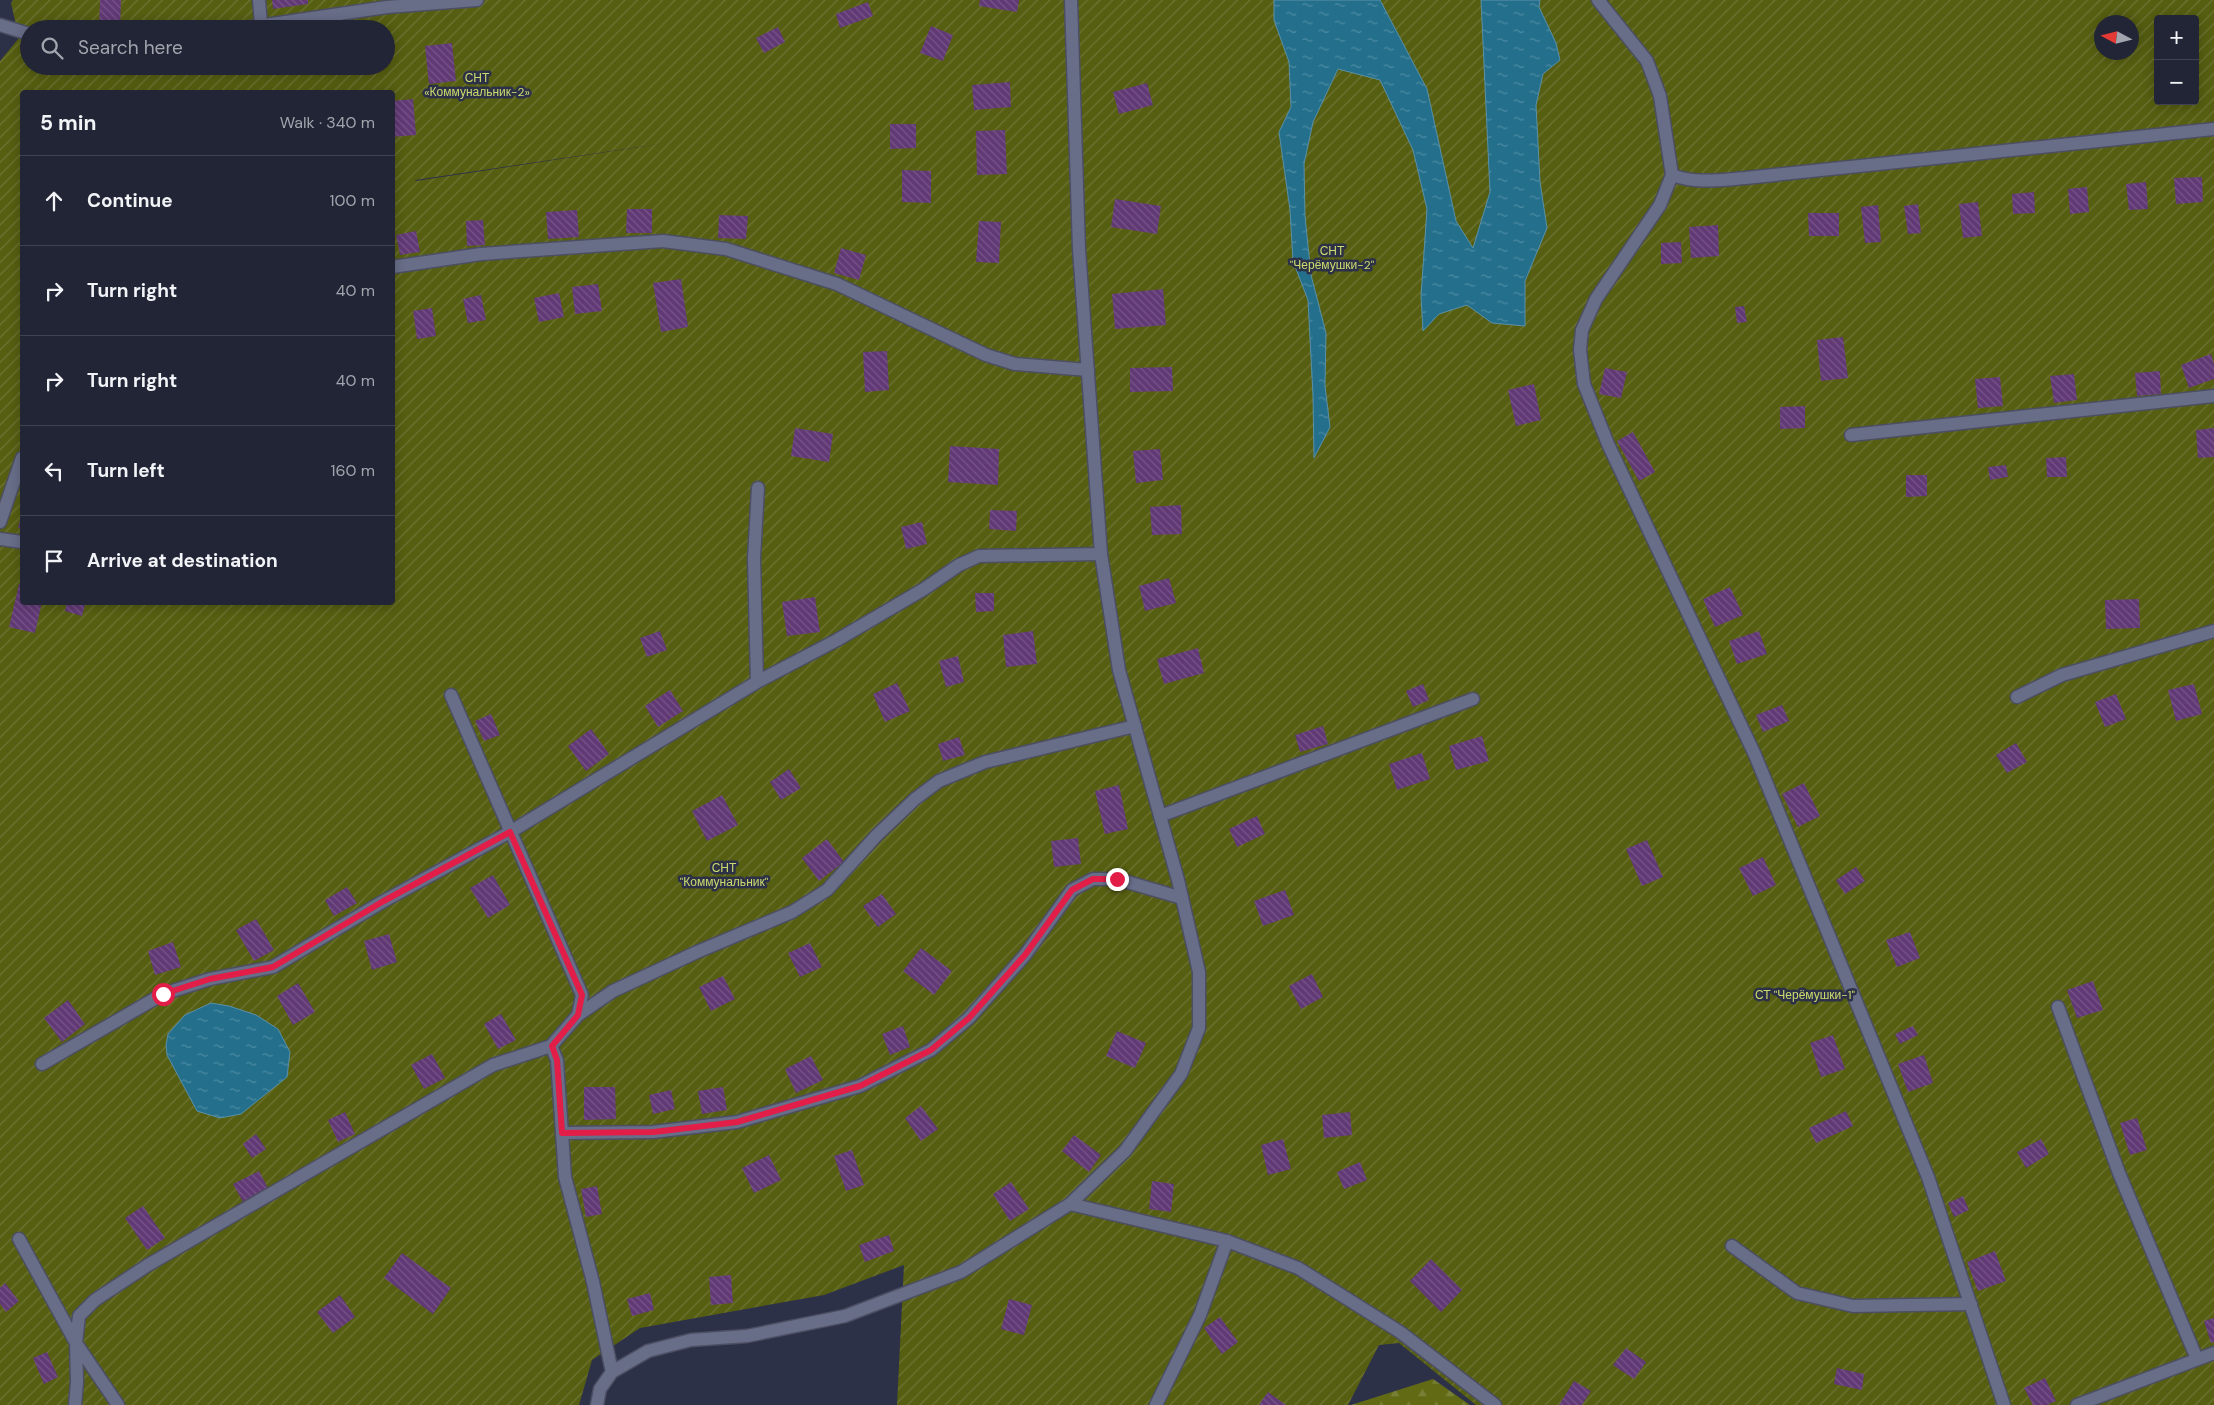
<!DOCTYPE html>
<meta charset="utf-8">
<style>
:root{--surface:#222536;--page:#2e3142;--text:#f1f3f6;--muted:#a2a5ad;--line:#3f4251}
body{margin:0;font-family:"DM Sans",sans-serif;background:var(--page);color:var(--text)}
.controls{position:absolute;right:15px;top:15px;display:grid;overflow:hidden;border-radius:5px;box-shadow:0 2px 12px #0003}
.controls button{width:45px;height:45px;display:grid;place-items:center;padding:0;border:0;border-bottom:1px solid var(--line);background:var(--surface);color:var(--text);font:25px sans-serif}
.compass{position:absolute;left:2094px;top:15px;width:45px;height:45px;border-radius:50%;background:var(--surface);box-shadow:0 2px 12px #0003;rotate:277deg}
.stop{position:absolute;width:15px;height:15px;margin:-11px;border:4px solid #e11d48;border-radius:50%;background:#fff}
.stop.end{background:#e11d48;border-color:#fff;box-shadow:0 1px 5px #0008}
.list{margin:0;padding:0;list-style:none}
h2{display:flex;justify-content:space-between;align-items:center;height:65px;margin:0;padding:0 20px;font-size:21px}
h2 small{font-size:16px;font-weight:400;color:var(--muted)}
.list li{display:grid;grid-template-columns:32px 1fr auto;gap:15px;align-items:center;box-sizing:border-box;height:90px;padding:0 20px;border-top:1px solid var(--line)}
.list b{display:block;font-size:19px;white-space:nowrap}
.list em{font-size:16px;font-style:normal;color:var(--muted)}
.icon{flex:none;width:28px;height:28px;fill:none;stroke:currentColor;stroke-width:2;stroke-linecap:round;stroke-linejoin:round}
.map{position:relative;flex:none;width:2214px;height:1405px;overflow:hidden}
.search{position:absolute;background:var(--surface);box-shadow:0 2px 12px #0003;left:20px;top:20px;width:375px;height:55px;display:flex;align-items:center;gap:12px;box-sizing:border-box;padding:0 18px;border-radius:28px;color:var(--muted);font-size:19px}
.panel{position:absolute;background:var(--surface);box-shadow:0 2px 12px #0003;left:20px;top:90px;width:375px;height:515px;border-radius:5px}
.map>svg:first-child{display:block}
.forest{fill:url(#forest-firs)}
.garden{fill:url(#garden-furrows);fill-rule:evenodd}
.water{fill:url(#water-ripples);stroke:#5a90a8}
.building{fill:url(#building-back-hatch)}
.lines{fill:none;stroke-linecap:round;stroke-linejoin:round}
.lane-casing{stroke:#4c4f62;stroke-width:15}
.street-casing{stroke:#4c4f62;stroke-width:15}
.lane{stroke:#686e88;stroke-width:12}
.street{stroke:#686e88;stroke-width:12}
.route{stroke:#e11d48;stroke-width:6}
.labels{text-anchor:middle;stroke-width:5;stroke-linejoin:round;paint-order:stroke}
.park-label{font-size:12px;fill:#ccdb6d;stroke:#2d3148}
</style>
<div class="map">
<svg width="2214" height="1405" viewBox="0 0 2214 1405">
<defs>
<pattern id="forest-firs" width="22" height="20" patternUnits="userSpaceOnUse" patternTransform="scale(1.25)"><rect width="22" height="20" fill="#626b14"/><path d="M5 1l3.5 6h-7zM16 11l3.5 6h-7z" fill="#788036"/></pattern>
<pattern id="garden-furrows" width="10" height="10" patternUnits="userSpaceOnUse" patternTransform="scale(1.25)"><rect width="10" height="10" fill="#565e11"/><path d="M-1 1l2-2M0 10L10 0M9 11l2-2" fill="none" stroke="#6e7434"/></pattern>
<pattern id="water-ripples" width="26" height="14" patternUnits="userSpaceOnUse" patternTransform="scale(1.25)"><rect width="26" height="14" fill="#24708c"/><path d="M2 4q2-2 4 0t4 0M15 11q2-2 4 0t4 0" fill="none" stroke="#4d8aa2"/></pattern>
<pattern id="building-back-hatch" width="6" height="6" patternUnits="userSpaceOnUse" patternTransform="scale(1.25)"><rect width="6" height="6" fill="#613975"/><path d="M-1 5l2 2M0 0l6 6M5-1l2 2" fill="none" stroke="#775589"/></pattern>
</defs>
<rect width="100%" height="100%" fill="#2d3148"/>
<!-- forest -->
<path class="forest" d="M 1433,1379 L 1470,1405 L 1351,1405 Z"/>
<!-- garden -->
<path class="garden" d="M 13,0 L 2214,0 L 2214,1405 L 1476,1405 L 1399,1343 L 1379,1345 L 1348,1405 L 897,1405 L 904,1265 L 824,1295 L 640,1328 L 592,1360 L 579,1405 L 0,1405 L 0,61 L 19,38 L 11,3 ZM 2158,19 L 2195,19 L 2195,101 L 2158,101 ZM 2102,22 L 2132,22 L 2132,52 L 2102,52 ZM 29,29 L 386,29 L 386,66 L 29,66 ZM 22,92 L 392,92 L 392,602 L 22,602 ZM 679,141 L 416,181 L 415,180 Z"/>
<!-- water -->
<path class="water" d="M 1274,0 L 1380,0 L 1427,89 L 1456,221 L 1473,248 L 1490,192 L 1481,0 L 1540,0 L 1539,7 L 1556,43 L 1560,60 L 1543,74 L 1536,105 L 1540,182 L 1547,228 L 1525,281 L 1525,326 L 1492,323 L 1467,305 L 1439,314 L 1423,331 L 1421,296 L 1427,209 L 1413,150 L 1380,80 L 1338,69 L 1313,122 L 1304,164 L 1305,216 L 1311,275 L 1326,333 L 1325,386 L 1330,427 L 1314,458 L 1313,396 L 1308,300 L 1293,261 L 1290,210 L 1279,132 L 1291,107 L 1289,62 L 1274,20 Z
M 211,1003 L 229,1006 L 256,1015 L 278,1029 L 290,1052 L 287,1077 L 241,1114 L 220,1118 L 197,1111 L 167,1055 L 166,1045 L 168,1034 L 185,1015 Z"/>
<!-- building -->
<path class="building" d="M 100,0 L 121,0 L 120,29 L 99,29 Z
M 272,0 L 308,0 L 308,4 L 273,9 Z
M 980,0 L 1019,0 L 1017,12 L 979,6 Z
M 868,2 L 873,16 L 840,28 L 836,14 Z
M 931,26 L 953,35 L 943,61 L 920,53 Z
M 778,27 L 785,42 L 764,53 L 756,38 Z
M 452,43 L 456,81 L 429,84 L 425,46 Z
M 1010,82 L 1011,107 L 974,110 L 972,85 Z
M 1147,83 L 1153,105 L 1119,114 L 1113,92 Z
M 413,99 L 416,135 L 392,137 L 392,101 Z
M 890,124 L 916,124 L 916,148 L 890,149 Z
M 1005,130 L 1007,174 L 977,175 L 976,131 Z
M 902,170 L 931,171 L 931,203 L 902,202 Z
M 2202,177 L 2203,202 L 2176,204 L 2174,178 Z
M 2146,182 L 2148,209 L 2129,210 L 2126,184 Z
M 2087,187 L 2089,212 L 2070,214 L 2068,189 Z
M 2034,192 L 2035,213 L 2013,214 L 2012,194 Z
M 1115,199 L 1161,206 L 1157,234 L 1111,227 Z
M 1978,202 L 1982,236 L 1963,238 L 1959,204 Z
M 1918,204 L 1921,233 L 1908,234 L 1904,206 Z
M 1878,205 L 1881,242 L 1865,243 L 1861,207 Z
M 627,209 L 652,209 L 652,233 L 626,233 Z
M 577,210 L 579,237 L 548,239 L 546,212 Z
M 1808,213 L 1839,213 L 1839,236 L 1809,236 Z
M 719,215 L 748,216 L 746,239 L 718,238 Z
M 483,220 L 485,245 L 467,246 L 466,221 Z
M 979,221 L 1001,222 L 999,263 L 976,262 Z
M 1718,225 L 1719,256 L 1691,258 L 1689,227 Z
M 416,231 L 420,252 L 400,255 L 396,235 Z
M 1681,242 L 1682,263 L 1661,264 L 1661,243 Z
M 841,248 L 866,255 L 859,280 L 834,273 Z
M 681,279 L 688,327 L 661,332 L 653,283 Z
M 598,284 L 602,311 L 575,314 L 572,287 Z
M 1163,289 L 1166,325 L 1115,329 L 1112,294 Z
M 559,293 L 564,317 L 539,322 L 534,298 Z
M 481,295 L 486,320 L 468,323 L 463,299 Z
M 1744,306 L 1747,322 L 1737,323 L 1735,307 Z
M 432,308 L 436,336 L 417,339 L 413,311 Z
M 1843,337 L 1848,378 L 1821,381 L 1817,340 Z
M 887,351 L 889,390 L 865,392 L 863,352 Z
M 2211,354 L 2214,364 L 2214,379 L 2189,388 L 2181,365 Z
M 1172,367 L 1173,391 L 1130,392 L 1130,368 Z
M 1605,368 L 1627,372 L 1621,398 L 1599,394 Z
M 2160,371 L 2161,394 L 2137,396 L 2135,373 Z
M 2074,374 L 2077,400 L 2054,403 L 2050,376 Z
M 2000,377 L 2003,406 L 1978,408 L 1975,379 Z
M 1534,384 L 1541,420 L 1516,426 L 1508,390 Z
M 1805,406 L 1805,428 L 1780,429 L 1780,407 Z
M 795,428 L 833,434 L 829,462 L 791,456 Z
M 2214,428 L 2214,457 L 2198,458 L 2196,430 Z
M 1633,432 L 1655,472 L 1639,481 L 1617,441 Z
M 950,446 L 999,449 L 998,485 L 948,482 Z
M 1160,449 L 1163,480 L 1136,483 L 1133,451 Z
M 2066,457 L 2067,477 L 2047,477 L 2046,458 Z
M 2006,465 L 2008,477 L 1990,480 L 1988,467 Z
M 1906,475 L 1927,475 L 1927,496 L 1906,497 Z
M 1181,505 L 1182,534 L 1152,535 L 1150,507 Z
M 990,510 L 1017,511 L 1016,531 L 989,529 Z
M 22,512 L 22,529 L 18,528 Z
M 922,522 L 927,544 L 906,549 L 901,527 Z
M 1169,578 L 1176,603 L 1145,611 L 1139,586 Z
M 19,584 L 22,585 L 22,602 L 42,602 L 35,633 L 9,627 Z
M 1730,587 L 1743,615 L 1715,627 L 1703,599 Z
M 975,593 L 994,593 L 994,611 L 976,612 Z
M 815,597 L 820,632 L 787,636 L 782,602 Z
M 2139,599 L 2140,628 L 2106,629 L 2105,600 Z
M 67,602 L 86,602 L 82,616 L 65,611 Z
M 660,631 L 667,650 L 647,657 L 640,638 Z
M 1033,631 L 1037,664 L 1006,667 L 1003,635 Z
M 1759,631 L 1767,654 L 1737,664 L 1729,641 Z
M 1198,648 L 1204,673 L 1164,684 L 1157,659 Z
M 958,656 L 964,682 L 946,687 L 939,661 Z
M 897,683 L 910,711 L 885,722 L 873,694 Z
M 1423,684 L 1429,700 L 1413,707 L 1406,691 Z
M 2194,684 L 2202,714 L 2176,721 L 2168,690 Z
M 670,690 L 683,711 L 658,727 L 645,706 Z
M 2116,694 L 2126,719 L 2105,727 L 2095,702 Z
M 1782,705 L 1789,721 L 1763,732 L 1756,715 Z
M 491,714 L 500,735 L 484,741 L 475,721 Z
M 1323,726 L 1328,744 L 1300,752 L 1295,735 Z
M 591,729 L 609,754 L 586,771 L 568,746 Z
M 1482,736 L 1489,761 L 1456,770 L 1449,746 Z
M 959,737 L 965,755 L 943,761 L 938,744 Z
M 2016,743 L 2027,762 L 2007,773 L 1996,755 Z
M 1422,753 L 1430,779 L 1397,790 L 1389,764 Z
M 789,769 L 801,788 L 781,800 L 770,782 Z
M 1804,783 L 1820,816 L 1798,827 L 1782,794 Z
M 1119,785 L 1128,829 L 1105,834 L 1095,791 Z
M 722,795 L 738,825 L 707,841 L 692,811 Z
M 1257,816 L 1265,834 L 1237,847 L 1229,829 Z
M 1078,838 L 1081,864 L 1054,867 L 1051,841 Z
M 827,839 L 844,862 L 819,881 L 802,858 Z
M 1647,840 L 1663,877 L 1642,886 L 1626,849 Z
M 1763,857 L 1776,885 L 1753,896 L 1739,868 Z
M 1856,867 L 1865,881 L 1845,894 L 1836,880 Z
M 493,875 L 510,905 L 488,918 L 470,888 Z
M 347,887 L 357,903 L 334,916 L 325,900 Z
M 1285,890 L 1294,915 L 1263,926 L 1254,901 Z
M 882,894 L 896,914 L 878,927 L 863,906 Z
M 256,919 L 274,950 L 254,961 L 236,930 Z
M 1910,932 L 1920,958 L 1897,967 L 1886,940 Z
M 389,934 L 397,962 L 372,970 L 364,941 Z
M 173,942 L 181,967 L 155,975 L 148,951 Z
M 810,943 L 822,967 L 800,977 L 788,953 Z
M 921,948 L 952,971 L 934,995 L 903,971 Z
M 1312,974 L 1323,997 L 1301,1009 L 1289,986 Z
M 723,976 L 735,999 L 711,1011 L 699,987 Z
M 2093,981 L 2103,1010 L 2077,1018 L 2067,990 Z
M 298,983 L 315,1012 L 293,1025 L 277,996 Z
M 68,1000 L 85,1024 L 62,1042 L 44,1018 Z
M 501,1014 L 516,1040 L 498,1049 L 484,1024 Z
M 903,1026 L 910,1047 L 890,1055 L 882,1034 Z
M 1913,1026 L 1918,1035 L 1900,1044 L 1895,1034 Z
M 1117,1031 L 1146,1043 L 1135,1068 L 1106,1056 Z
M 1833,1035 L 1845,1069 L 1821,1077 L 1810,1043 Z
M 432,1054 L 445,1078 L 424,1089 L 411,1065 Z
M 1924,1055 L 1933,1083 L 1908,1092 L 1898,1064 Z
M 811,1056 L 823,1080 L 796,1093 L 785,1069 Z
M 584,1087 L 615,1087 L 616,1119 L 584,1120 Z
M 723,1087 L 727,1110 L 702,1114 L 698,1091 Z
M 671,1090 L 675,1109 L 653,1114 L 649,1095 Z
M 921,1106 L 938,1129 L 921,1141 L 905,1118 Z
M 1846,1111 L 1853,1126 L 1816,1143 L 1809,1128 Z
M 345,1112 L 355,1134 L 338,1142 L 328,1120 Z
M 1350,1112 L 1352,1135 L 1324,1138 L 1322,1115 Z
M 2137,1118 L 2147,1150 L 2130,1155 L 2120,1123 Z
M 256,1134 L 266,1149 L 252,1158 L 243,1144 Z
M 1074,1135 L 1101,1155 L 1089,1172 L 1062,1151 Z
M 1283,1139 L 1291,1169 L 1268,1175 L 1261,1145 Z
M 2041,1139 L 2049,1154 L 2026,1168 L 2017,1152 Z
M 852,1150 L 864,1185 L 846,1191 L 834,1156 Z
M 769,1155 L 781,1180 L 754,1193 L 742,1168 Z
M 1360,1162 L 1367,1180 L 1344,1189 L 1337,1172 Z
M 259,1171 L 268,1188 L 243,1202 L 233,1184 Z
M 1152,1181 L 1174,1184 L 1171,1212 L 1149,1209 Z
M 1011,1182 L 1029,1209 L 1010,1221 L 993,1194 Z
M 597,1186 L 602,1214 L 586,1217 L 581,1189 Z
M 1963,1196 L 1969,1210 L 1954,1217 L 1948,1203 Z
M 143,1206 L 165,1238 L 147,1250 L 125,1218 Z
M 889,1235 L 894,1251 L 865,1262 L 859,1245 Z
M 1995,1251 L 2006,1281 L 1978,1291 L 1967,1262 Z
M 402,1253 L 451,1288 L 433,1314 L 384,1278 Z
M 1431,1259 L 1462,1290 L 1441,1312 L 1410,1281 Z
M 731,1275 L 733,1303 L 711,1305 L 709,1277 Z
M 5,1283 L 19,1301 L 6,1312 L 0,1304 L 0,1288 Z
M 650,1293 L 654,1310 L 632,1316 L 627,1299 Z
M 340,1295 L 355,1317 L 333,1333 L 317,1312 Z
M 1009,1299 L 1032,1305 L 1024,1335 L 1001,1329 Z
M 1220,1317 L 1238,1342 L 1222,1354 L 1204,1328 Z
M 2214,1318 L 2214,1342 L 2211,1343 L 2204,1321 Z
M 1626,1348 L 1646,1362 L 1634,1379 L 1613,1365 Z
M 47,1352 L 58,1377 L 44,1384 L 33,1358 Z
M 1837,1368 L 1864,1374 L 1862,1390 L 1834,1384 Z
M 2045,1378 L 2056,1401 L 2047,1405 L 2033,1405 L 2024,1388 Z
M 1574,1381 L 1591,1391 L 1582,1405 L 1559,1405 Z
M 1268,1392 L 1286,1405 L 1259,1405 Z"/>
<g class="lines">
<defs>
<path id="lane" d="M 259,0 L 261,24
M 392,267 L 481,254 L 663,241 L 726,249 L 837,284 L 986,355 L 1015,364 L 1088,370
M 1851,435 L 2214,396
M 0,522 L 22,458
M 0,539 L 22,542
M 757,682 L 754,558 L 758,488
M 2017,697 L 2062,675 L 2214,631
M 1160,816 L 1473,699
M 2058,1007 L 2119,1173 L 2197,1359
M 578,1015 L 613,991 L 697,952 L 792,912 L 827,890 L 877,835 L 915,799 L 939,781 L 985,762 L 1135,726
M 42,1064 L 163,994 L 210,979 L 273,967 L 382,902 L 510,832 L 757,682 L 837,640 L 924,589 L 959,565 L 979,556 L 1101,554
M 562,1133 L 653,1132 L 737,1122 L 860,1086 L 931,1050 L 969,1018 L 1025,955 L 1072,890 L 1093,879 L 1117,879 L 1182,898
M 19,1239 L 76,1343 L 118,1405
M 1732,1246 L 1797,1293 L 1853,1306 L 1971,1304
M 75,1405 L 77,1382 L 76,1343 L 79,1316 L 95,1300 L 148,1265 L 493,1065 L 551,1046 L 578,1015 L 582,995 L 451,695
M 1156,1405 L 1200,1315 L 1227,1241
M 2077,1405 L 2214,1353"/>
<path id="street" d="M 1598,0 L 1647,61 L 1660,96 L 1672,175 C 1696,184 1720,180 1745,178 L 2214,129
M 0,25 L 29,34
M 237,29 L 387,7 L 477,0
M 1672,175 L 1660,205 L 1596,299 L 1582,330 L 1580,350 L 1584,384 L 1608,444 L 1755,755 L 1928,1177 L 2004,1405
M 551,1046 L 557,1060 L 565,1177 L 593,1282 L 612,1372
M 1070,1204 L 1227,1241 L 1298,1268 L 1400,1332 L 1495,1405
M 597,1405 L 600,1389 L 612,1372 L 648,1351 L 691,1340 L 747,1336 L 845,1316 L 961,1272 L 1070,1204 L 1125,1151 L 1181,1074 L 1199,1028 L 1199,972 L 1178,880 L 1119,670 L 1101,554 L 1079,249 L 1071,0"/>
</defs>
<!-- lane casing -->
<use href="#lane" class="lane-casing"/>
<!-- street casing -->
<use href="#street" class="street-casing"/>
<!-- lane -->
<use href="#lane" class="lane"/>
<!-- street -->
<use href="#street" class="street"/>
</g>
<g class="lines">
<!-- route -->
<path class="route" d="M 163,994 L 210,979 L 273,967 L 382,902 L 510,832 L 582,995 L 578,1015 L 552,1046 L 557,1060 L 562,1133 L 654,1132 L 737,1122 L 860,1086 L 931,1050 L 969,1018 L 1025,955 L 1072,890 L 1093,879 L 1117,879"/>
</g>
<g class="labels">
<!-- park labels -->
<g class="park-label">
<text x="477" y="82">СНТ<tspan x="477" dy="14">«Коммунальник-2»</tspan></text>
<text x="1332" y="255">СНТ<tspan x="1332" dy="14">"Черёмушки-2"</tspan></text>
<text x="724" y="872">СНТ<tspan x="724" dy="14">"Коммунальник"</tspan></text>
<text x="1805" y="999">СТ "Черёмушки-1"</text>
</g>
</g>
</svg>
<div class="controls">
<button>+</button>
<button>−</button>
</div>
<svg class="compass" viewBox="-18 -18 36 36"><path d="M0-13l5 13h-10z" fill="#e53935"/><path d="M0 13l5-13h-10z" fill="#a2a5ad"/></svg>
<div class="stop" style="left:163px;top:994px"></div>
<div class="stop end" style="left:1117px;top:879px"></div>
<div class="search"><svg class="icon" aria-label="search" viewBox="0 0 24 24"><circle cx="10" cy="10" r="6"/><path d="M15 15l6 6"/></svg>Search here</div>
<section class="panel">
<h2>5 min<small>Walk · 340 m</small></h2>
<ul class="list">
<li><svg class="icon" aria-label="ahead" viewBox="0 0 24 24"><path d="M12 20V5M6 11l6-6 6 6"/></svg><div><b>Continue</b></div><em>100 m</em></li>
<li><svg class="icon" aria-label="right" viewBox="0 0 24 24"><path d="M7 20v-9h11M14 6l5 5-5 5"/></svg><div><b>Turn right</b></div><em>40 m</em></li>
<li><svg class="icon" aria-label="right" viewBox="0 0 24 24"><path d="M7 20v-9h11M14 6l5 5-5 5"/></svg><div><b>Turn right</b></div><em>40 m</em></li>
<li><svg class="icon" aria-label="left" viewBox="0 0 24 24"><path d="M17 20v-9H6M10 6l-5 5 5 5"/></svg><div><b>Turn left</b></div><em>160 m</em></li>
<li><svg class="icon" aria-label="arrive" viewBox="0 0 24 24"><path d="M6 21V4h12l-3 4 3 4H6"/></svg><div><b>Arrive at destination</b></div></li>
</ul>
</section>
</div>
